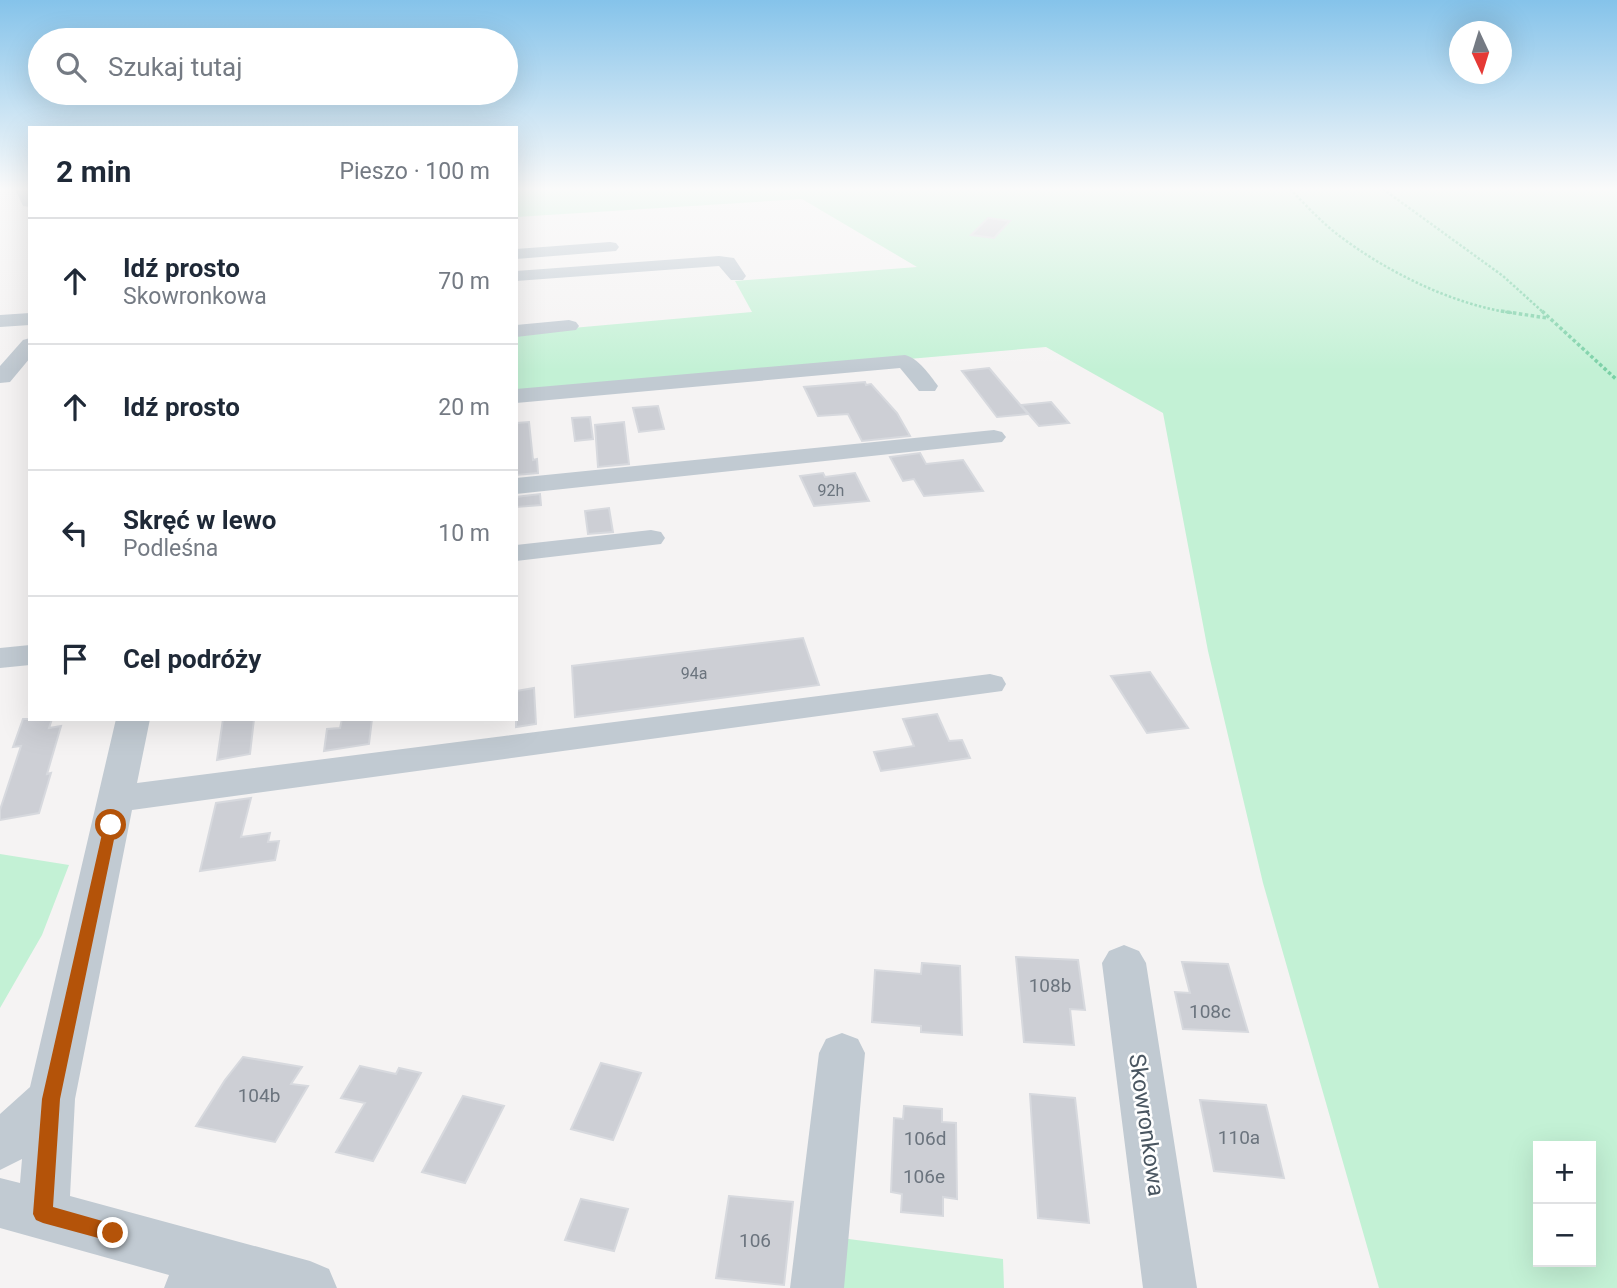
<!DOCTYPE html>
<html lang="pl">
<meta charset="utf-8">
<style>
:root{--surface:#fff;--page:#f2f2f3;--text:#1f2937;--muted:#747a83;--line:#e0e1e3}
body{margin:0;font-family:Roboto,sans-serif;background:var(--page);color:var(--text)}
.controls{position:absolute;right:21px;bottom:21px;display:grid;overflow:hidden;border-radius:0px;box-shadow:0 7px 28px #0002}
.controls button{width:63px;height:63px;display:grid;place-items:center;padding:0;border:0;border-bottom:2px solid var(--line);background:var(--surface);color:var(--text);font:35px sans-serif}
.compass{position:absolute;left:1449px;top:21px;width:63px;height:63px;border-radius:50%;background:var(--surface);box-shadow:0 7px 28px #0002;rotate:176deg}
.stop{position:absolute;width:21px;height:21px;margin:-16px;border:5px solid #b45309;border-radius:50%;background:#fff}
.stop.end{background:#b45309;border-color:#fff;box-shadow:0 2px 7px #0008}
.list{margin:0;padding:0;list-style:none}
h2{display:flex;justify-content:space-between;align-items:center;height:91px;margin:0;padding:0 28px;font-size:30px}
h2 small{font-size:23px;font-weight:400;color:var(--muted)}
.list li{display:grid;grid-template-columns:46px 1fr auto;gap:21px;align-items:center;box-sizing:border-box;height:126px;padding:0 28px;border-top:2px solid var(--line)}
.list b{display:block;font-size:26px;white-space:nowrap}
.list p{margin:0;font-size:23px;white-space:nowrap;color:var(--muted)}
.list em{font-size:23px;font-style:normal;color:var(--muted)}
.icon{flex:none;width:38px;height:38px;fill:none;stroke:currentColor;stroke-width:2;stroke-linecap:round;stroke-linejoin:round}
.map{position:relative;flex:none;width:1617px;height:1288px;overflow:hidden}
.search{position:absolute;background:var(--surface);box-shadow:0 7px 28px #0002;left:28px;top:28px;width:490px;height:77px;display:flex;align-items:center;gap:18px;box-sizing:border-box;padding:0 24px;border-radius:38px;color:var(--muted);font-size:26px}
.panel{position:absolute;background:var(--surface);box-shadow:0 7px 28px #0002;left:28px;top:126px;width:490px;height:595px;border-radius:0px}
.map>svg:first-child{display:block}
.green{fill:#c3f1d5;fill-rule:evenodd}
.building{fill:#cdcfd5;stroke:#d7d9de;stroke-width:2}
.lines{fill:none;stroke-linecap:round;stroke-linejoin:round}
.path-far1{stroke:#7ad0a6;stroke-width:2.5;stroke-dasharray:2.5 2;stroke-linecap:butt}
.path{stroke:#7ad0a6;stroke-width:3.5;stroke-dasharray:3.5 2.5;stroke-linecap:butt}
.minor{fill:#c1cad2;fill-rule:evenodd}
.route{fill:#b45309}
.labels{text-anchor:middle;stroke-width:5;stroke-linejoin:round;paint-order:stroke}
.number-label{font-size:16px;fill:#6b747e}
.near-number-label{font-size:19px;fill:#6b747e}
.near-street-label{font-size:23px;fill:#4a5661;stroke:#fff}
</style>
<div class="map">
<svg width="1617" height="1288" viewBox="0 0 1617 1288">
<rect width="100%" height="100%" fill="#f5f3f3"/>
<!-- green -->
<path class="green" d="M 516,189 L 1617,189 L 1617,1288 L 1379,1288 L 1263,883 L 1208,651 L 1163,413 L 1046,347 L 516,393 L 516,333 L 752,312 L 735,281 L 917,267 L 802,199 L 516,217 ZM 1538,1146 L 1591,1146 L 1591,1262 L 1538,1262 Z
M 0,854 L 69,865 L 42,935 L 0,1008 Z
M 841,1238 L 1003,1259 L 1004,1288 L 838,1288 Z"/>
<!-- building -->
<path class="building" d="M 988,218 L 1010,221 L 994,238 L 971,235 Z
M 989,368 L 1028,414 L 997,417 L 962,371 Z
M 865,382 L 866,385 L 871,384 L 897,413 L 910,436 L 862,441 L 848,414 L 818,416 L 804,387 Z
M 1051,402 L 1069,423 L 1039,426 L 1021,405 Z
M 658,406 L 664,429 L 639,432 L 633,408 Z
M 590,417 L 593,439 L 575,441 L 572,418 Z
M 529,422 L 533,460 L 537,459 L 538,473 L 516,475 L 516,423 Z
M 624,422 L 629,464 L 598,467 L 595,425 Z
M 920,453 L 926,464 L 963,460 L 983,491 L 924,496 L 914,479 L 903,481 L 890,457 Z
M 823,473 L 825,477 L 855,473 L 869,501 L 814,506 L 800,476 Z
M 540,494 L 541,505 L 516,507 L 516,497 Z
M 609,508 L 613,532 L 588,534 L 585,511 Z
M 803,638 L 819,685 L 575,717 L 572,666 Z
M 1150,672 L 1188,728 L 1147,733 L 1111,676 Z
M 534,688 L 536,724 L 516,727 L 516,691 Z
M 937,714 L 949,741 L 962,740 L 970,758 L 881,771 L 874,752 L 914,746 L 903,719 Z
M 23,719 L 52,719 L 49,728 L 61,726 L 47,774 L 51,773 L 39,813 L 0,820 L 0,810 L 21,746 L 13,747 Z
M 223,719 L 254,719 L 250,754 L 217,760 Z
M 342,719 L 372,719 L 369,744 L 324,751 L 327,729 L 340,728 Z
M 251,798 L 241,837 L 270,833 L 268,842 L 279,841 L 275,860 L 200,871 L 216,803 Z
M 1016,957 L 1078,960 L 1085,1010 L 1070,1009 L 1074,1045 L 1024,1042 Z
M 1182,962 L 1228,964 L 1248,1032 L 1183,1029 L 1175,992 L 1190,993 Z
M 922,963 L 960,966 L 962,1035 L 921,1032 L 921,1026 L 872,1022 L 875,970 L 921,974 Z
M 243,1057 L 302,1067 L 291,1084 L 308,1086 L 275,1142 L 196,1126 L 225,1080 Z
M 601,1063 L 641,1073 L 613,1140 L 571,1129 Z
M 360,1066 L 396,1074 L 399,1068 L 421,1073 L 373,1161 L 336,1152 L 365,1103 L 341,1098 Z
M 1030,1094 L 1075,1098 L 1089,1223 L 1038,1218 Z
M 463,1096 L 504,1106 L 465,1183 L 422,1172 Z
M 1200,1100 L 1266,1105 L 1284,1178 L 1214,1171 Z
M 904,1106 L 942,1109 L 942,1122 L 956,1123 L 957,1199 L 943,1197 L 943,1216 L 901,1212 L 902,1194 L 891,1192 L 894,1118 L 903,1119 Z
M 729,1196 L 793,1202 L 784,1285 L 716,1278 Z
M 581,1199 L 628,1209 L 614,1251 L 565,1240 Z"/>
<g class="lines">
<!-- path-far1 -->
<path class="path-far1" d="M 1290,189 C 1305,204 1320,221 1337,234 C 1385,271 1453,305 1513,313
M 1383,189 L 1503,276 L 1544,313"/>
<!-- path -->
<path class="path" d="M 1501,311 L 1547,318
M 1542,311 L 1617,380"/>
<!-- minor -->
<path class="minor" d="M 15,189 L 30,189 L 30,207 L 23,206 Z
M 610,242 L 616,243 L 619,247 L 616,251 L 516,259 L 516,249 Z
M 719,256 L 734,258 L 746,276 L 743,280 L 731,280 L 719,266 L 516,281 L 516,271 Z
M 30,313 L 30,325 L 0,327 L 0,315 Z
M 569,320 L 576,322 L 579,326 L 576,330 L 516,337 L 516,325 Z
M 30,338 L 30,358 L 10,382 L 0,383 L 0,366 L 23,340 Z
M 905,355 C 918,358 930,375 938,386 L 935,391 L 919,391 L 900,368 L 516,403 L 516,389 Z
M 994,430 L 1002,432 L 1006,437 L 1002,442 L 516,494 L 516,478 Z
M 651,530 L 661,532 L 665,538 L 661,544 L 516,561 L 516,545 Z
M 30,645 L 30,665 L 0,668 L 0,648 Z
M 990,674 L 1002,677 L 1006,684 L 1002,691 L 132,810 L 75,1099 L 70,1196 L 310,1261 L 329,1269 L 337,1288 L 164,1288 L 169,1275 L 0,1228 L 0,1178 L 20,1183 L 22,1159 L 0,1170 L 0,1114 L 30,1087 L 116,719 L 150,719 L 137,783 Z
M 1124,945 L 1139,951 L 1146,963 L 1197,1288 L 1143,1288 L 1102,963 L 1109,951 Z
M 842,1033 L 858,1039 L 865,1053 L 844,1288 L 790,1288 L 819,1053 L 826,1039 Z"/>
</g>
<!-- sky -->
<linearGradient id="sky" x2="0" y2="1"><stop stop-color="#85c3ea"/><stop offset="0.51" stop-color="#fafafa"/><stop offset="1" stop-color="#fafafa" stop-opacity="0"/></linearGradient>
<rect width="1617" height="370" fill="url(#sky)"/>
<!-- route -->
<path class="route" d="M 111,820 L 117,825 L 60,1099 L 53,1207 L 120,1226 L 123,1233 L 120,1239 L 113,1242 L 43,1223 L 36,1220 L 33,1214 L 42,1099 L 104,825 Z"/>
<g class="labels">
<!-- number labels -->
<g class="number-label">
<text x="831" y="496">92h</text>
<text x="694" y="679">94a</text>
</g>
<!-- near-number labels -->
<g class="near-number-label">
<text x="1050" y="992">108b</text>
<text x="1210" y="1018">108c</text>
<text x="259" y="1102">104b</text>
<text x="1239" y="1144">110a</text>
<text x="925" y="1145">106d</text>
<text x="924" y="1183">106e</text>
<text x="755" y="1247">106</text>
</g>
<!-- near-street labels -->
<g class="near-street-label">
<text transform="translate(1147 1125) rotate(82)" y="8">Skowronkowa</text>
</g>
</g>
</svg>
<div class="controls">
<button>+</button>
<button>−</button>
</div>
<svg class="compass" viewBox="-18 -18 36 36"><path d="M0-13l5 13h-10z" fill="#e53935"/><path d="M0 13l5-13h-10z" fill="#747a83"/></svg>
<div class="stop" style="left:111px;top:825px"></div>
<div class="stop end" style="left:113px;top:1233px"></div>
<div class="search"><svg class="icon" aria-label="search" viewBox="0 0 24 24"><circle cx="10" cy="10" r="6"/><path d="M15 15l6 6"/></svg>Szukaj tutaj</div>
<section class="panel">
<h2>2 min<small>Pieszo · 100 m</small></h2>
<ul class="list">
<li><svg class="icon" aria-label="ahead" viewBox="0 0 24 24"><path d="M12 20V5M6 11l6-6 6 6"/></svg><div><b>Idź prosto</b><p>Skowronkowa</p></div><em>70 m</em></li>
<li><svg class="icon" aria-label="ahead" viewBox="0 0 24 24"><path d="M12 20V5M6 11l6-6 6 6"/></svg><div><b>Idź prosto</b></div><em>20 m</em></li>
<li><svg class="icon" aria-label="left" viewBox="0 0 24 24"><path d="M17 20v-9H6M10 6l-5 5 5 5"/></svg><div><b>Skręć w lewo</b><p>Podleśna</p></div><em>10 m</em></li>
<li><svg class="icon" aria-label="arrive" viewBox="0 0 24 24"><path d="M6 21V4h12l-3 4 3 4H6"/></svg><div><b>Cel podróży</b></div></li>
</ul>
</section>
</div>
